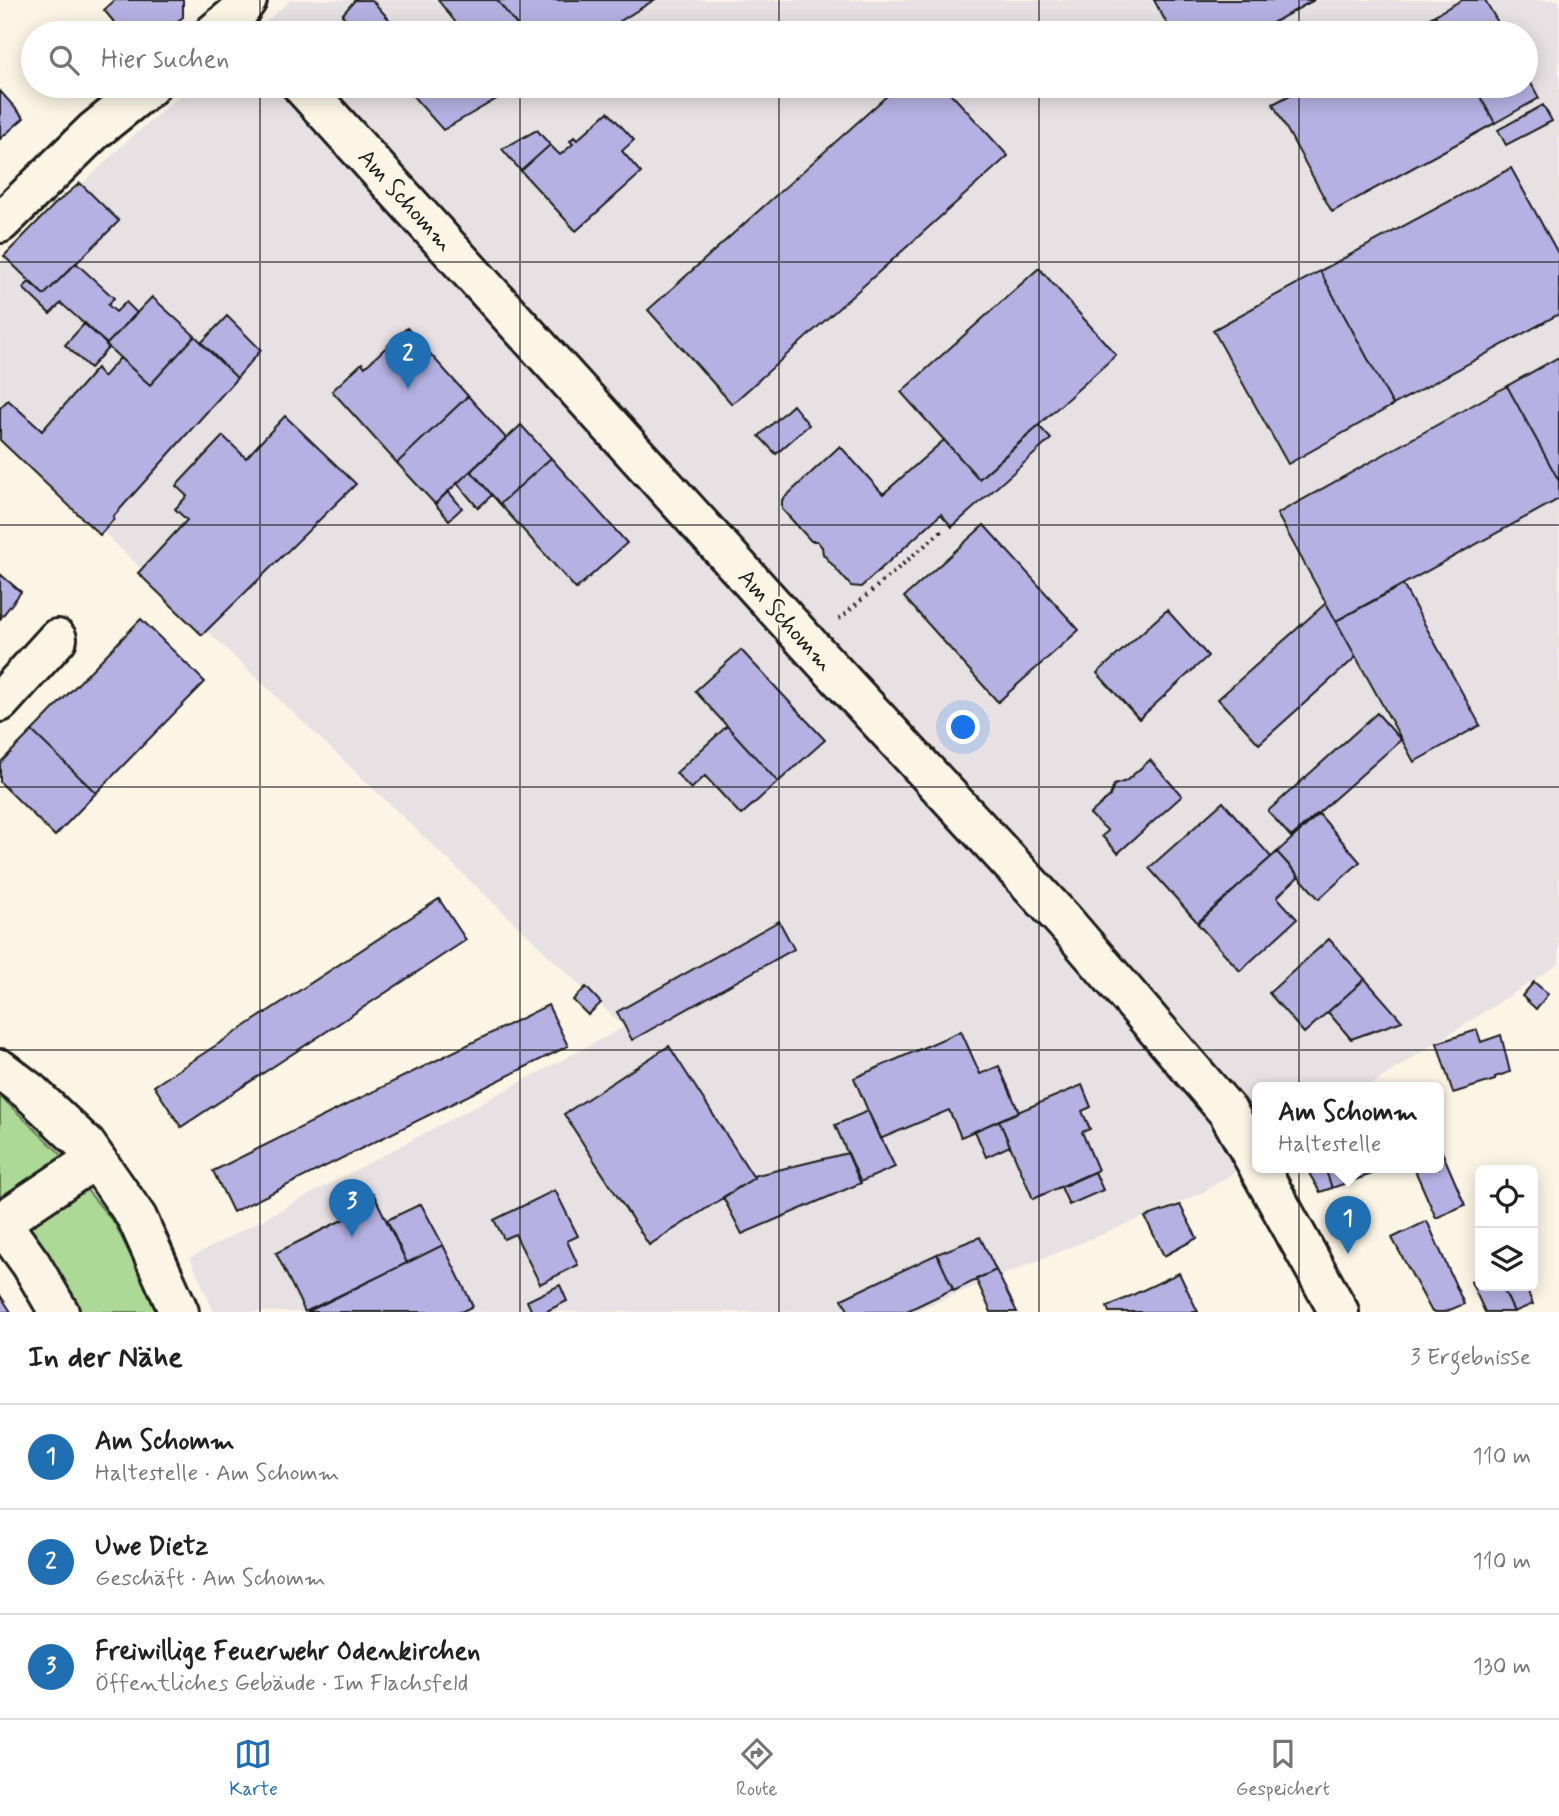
<!DOCTYPE html>
<html lang="de">
<meta charset="utf-8">
<style>
:root{--surface:#fff;--page:#f2f2f2;--text:#222;--muted:#767676;--line:#e0e0e0;--accent:#1f6fb2}
body{margin:0;font-family:Mynerve,sans-serif;background:var(--page);color:var(--text)}
.controls{position:absolute;right:21px;bottom:21px;display:grid;overflow:hidden;border-radius:10px;box-shadow:0 4px 18px #0003}
.controls button{width:63px;height:63px;display:grid;place-items:center;padding:0;border:0;border-bottom:2px solid var(--line);background:var(--surface);color:var(--text);font:35px sans-serif}
.you{position:absolute;left:964px;top:728px;width:24px;height:24px;margin:-18px;border:5px solid #fff;border-radius:50%;background:#1a73e8;box-shadow:0 0 0 10px #1a73e833}
.badge{display:grid;place-items:center;width:46px;height:46px;border-radius:50%;background:var(--accent);color:#fff;font-size:23px;font-weight:700}
.pin{position:absolute;translate:-50% -58px;filter:drop-shadow(0 2px 4px #0008)}
.pin::after{content:'';position:absolute;top:37px;width:24px;height:21px;background:inherit;clip-path:polygon(0 0,100% 0,50% 100%)}
.popup{position:absolute;left:1252px;top:1082px;width:192px;height:91px;box-sizing:border-box;display:grid;place-content:center;border-radius:10px;background:var(--surface);filter:drop-shadow(0 2px 5px #0005);font-size:23px;white-space:nowrap;color:var(--muted)}
.popup b{font-size:26px;color:var(--text)}
.popup::after{content:'';position:absolute;left:50%;top:100%;margin-left:-14px;border:14px solid transparent;border-top-color:var(--surface)}
.list{margin:0;padding:0;list-style:none}
h2{display:flex;justify-content:space-between;align-items:center;height:91px;margin:0;padding:0 28px;font-size:30px}
h2 small{font-size:23px;font-weight:400;color:var(--muted)}
.list li{display:grid;grid-template-columns:46px 1fr auto;gap:21px;align-items:center;box-sizing:border-box;height:105px;padding:0 28px;border-top:2px solid var(--line)}
.list b{display:block;font-size:26px;white-space:nowrap}
.list p{margin:0;font-size:23px;white-space:nowrap;color:var(--muted)}
.list em{font-size:23px;font-style:normal;color:var(--muted)}
.icon{flex:none;width:38px;height:38px;fill:none;stroke:currentColor;stroke-width:2;stroke-linecap:round;stroke-linejoin:round}
.map{position:relative;flex:none;width:1559px;height:1312px;overflow:hidden}
.search{position:absolute;background:var(--surface);box-shadow:0 4px 18px #0003;left:21px;right:21px;top:21px;height:77px;display:flex;align-items:center;gap:18px;box-sizing:border-box;padding:0 24px;border-radius:38px;color:var(--muted);font-size:26px}
.sheet{height:406px;background:var(--surface)}
nav{display:flex;justify-content:space-around;align-items:center;box-sizing:border-box;height:98px;border-top:2px solid var(--line);background:var(--surface);font-size:19px;color:var(--muted)}
nav a{display:grid;justify-items:center;gap:4px}
nav .on{color:var(--accent)}
.map>svg:first-child{display:block}
.built{fill:#e7e1e4}
.green{fill:#add997;stroke:#647a5a;stroke-width:2}
.building{fill:#b5b1e2;stroke:#1c1c1c;stroke-width:2}
.lines{fill:none;stroke-linecap:round;stroke-linejoin:round}
.minor-casing{stroke:#1c1c1c;stroke-width:44}
.path{stroke:#1c1c1c;stroke-width:4.5;stroke-dasharray:2 5;stroke-linecap:butt}
.minor{stroke:#fcf5e5;stroke-width:38}
.grid{fill:none;stroke:#1c1c1c;stroke-width:2;stroke-opacity:0.55}
.labels{text-anchor:middle;stroke-width:5;stroke-linejoin:round;paint-order:stroke}
.street-label{font-size:24px;fill:#1c1c1c;stroke:#fcf5e5}
</style>
<div class="map">
<svg width="1559" height="1312" viewBox="0 0 1559 1312">
<rect width="100%" height="100%" fill="#fcf5e5"/>
<filter id="ink" filterUnits="userSpaceOnUse"><feTurbulence type="fractalNoise" baseFrequency=".0143" numOctaves="2"/><feDisplacementMap in="SourceGraphic" scale="14" xChannelSelector="R" yChannelSelector="G"/><feConvolveMatrix kernelMatrix="1 2 1 2 8 2 1 2 1" color-interpolation-filters="sRGB"/></filter>
<g filter="url(#ink)">
<!-- built -->
<path class="built" d="M 291,0 L 1559,0 L 1559,964 L 1366,1088 L 1257,1088 L 1257,1158 L 1202,1193 L 913,1312 L 214,1312 L 190,1258 L 624,1027 L 0,434 L 0,262 L 126,142 L 191,86 L 1526,86 L 1526,33 L 252,33 Z"/>
<!-- green -->
<path class="green" d="M 0,1096 L 63,1156 L 60,1169 L 0,1204 Z
M 83,1185 L 115,1224 L 158,1312 L 74,1312 L 18,1224 Z"/>
<!-- building -->
<path class="building" d="M 115,0 L 183,0 L 183,17 L 163,33 L 123,33 L 104,10 Z
M 355,0 L 372,0 L 401,33 L 358,33 L 342,15 Z
M 438,0 L 497,0 L 521,30 L 515,33 L 464,33 Z
M 497,0 L 654,0 L 601,33 L 523,33 Z
M 1154,0 L 1314,0 L 1254,33 L 1172,33 Z
M 1462,0 L 1485,0 L 1504,33 L 1445,33 L 1435,15 Z
M 1435,15 L 1445,33 L 1402,33 Z
M 1526,74 L 1539,98 L 1495,123 L 1474,86 L 1526,86 Z
M 403,86 L 427,86 L 412,95 Z
M 427,86 L 519,86 L 443,130 L 412,95 Z
M 898,86 L 944,86 L 1008,156 L 732,404 L 648,310 Z
M 1307,86 L 1474,86 L 1495,123 L 1332,212 L 1273,104 Z
M 0,91 L 24,118 L 0,139 Z
M 1543,105 L 1552,121 L 1506,145 L 1498,130 Z
M 608,112 L 634,140 L 622,151 L 641,173 L 576,231 L 521,171 L 550,145 L 560,155 L 573,144 L 570,141 L 574,137 L 577,140 Z
M 537,130 L 550,145 L 521,171 L 502,149 Z
M 1511,168 L 1559,255 L 1559,314 L 1393,405 L 1320,271 Z
M 80,183 L 119,221 L 44,295 L 4,256 L 55,204 Z
M 76,263 L 114,298 L 108,305 L 116,312 L 126,302 L 137,313 L 107,344 L 61,303 L 50,314 L 23,288 L 29,282 L 44,295 Z
M 1039,268 L 1116,355 L 979,479 L 901,392 Z
M 1320,271 L 1393,405 L 1288,464 L 1213,330 Z
M 152,297 L 195,336 L 150,385 L 106,345 Z
M 227,316 L 261,350 L 237,378 L 201,343 Z
M 85,323 L 109,347 L 90,368 L 65,345 Z
M 407,328 L 468,396 L 397,463 L 332,391 L 362,363 L 365,367 Z
M 195,336 L 237,378 L 113,517 L 114,519 L 100,535 L 0,440 L 0,408 L 8,400 L 42,431 L 97,368 L 103,377 L 120,358 L 150,385 Z
M 1559,357 L 1559,481 L 1507,386 Z
M 1507,386 L 1559,481 L 1559,499 L 1336,621 L 1277,514 Z
M 468,396 L 506,438 L 435,504 L 397,463 Z
M 793,405 L 809,425 L 776,454 L 759,436 Z
M 285,416 L 356,484 L 202,635 L 138,573 L 187,520 L 175,509 L 187,496 L 176,486 L 223,436 L 246,458 Z
M 521,425 L 551,458 L 500,504 L 471,471 Z
M 1039,426 L 1051,439 L 952,527 L 941,514 L 861,587 L 851,586 L 823,554 L 822,547 L 817,541 L 811,541 L 782,509 L 782,500 L 840,446 L 883,494 L 944,440 L 979,479 Z
M 551,458 L 627,543 L 576,589 L 500,504 Z
M 471,471 L 492,495 L 478,508 L 457,483 Z
M 448,491 L 462,508 L 449,520 L 435,504 Z
M 984,525 L 1079,630 L 998,702 L 904,597 Z
M 0,574 L 21,592 L 0,619 Z
M 1403,585 L 1480,725 L 1414,762 L 1336,621 Z
M 1326,603 L 1356,657 L 1259,744 L 1218,699 Z
M 1167,610 L 1208,656 L 1139,719 L 1097,673 Z
M 141,619 L 205,682 L 96,793 L 32,731 Z
M 741,650 L 825,740 L 778,782 L 695,691 Z
M 1377,713 L 1401,740 L 1291,837 L 1268,811 Z
M 727,726 L 778,782 L 741,815 L 705,776 L 691,789 L 676,773 Z
M 32,731 L 96,793 L 55,836 L 0,782 L 0,763 Z
M 1150,760 L 1182,796 L 1118,853 L 1102,836 L 1108,831 L 1090,814 L 1110,796 L 1114,785 L 1126,781 Z
M 1223,802 L 1271,857 L 1198,923 L 1149,868 Z
M 1319,814 L 1360,862 L 1319,899 L 1277,852 Z
M 1277,852 L 1299,876 L 1277,897 L 1297,919 L 1240,971 L 1197,923 Z
M 439,899 L 466,940 L 181,1127 L 154,1086 Z
M 779,921 L 794,949 L 632,1040 L 617,1012 Z
M 1329,939 L 1365,979 L 1304,1033 L 1269,993 Z
M 1365,979 L 1402,1021 L 1351,1039 L 1328,1012 Z
M 1534,982 L 1548,994 L 1536,1009 L 1522,996 Z
M 586,987 L 601,1003 L 588,1015 L 573,1000 Z
M 548,1005 L 568,1046 L 233,1212 L 213,1171 Z
M 1477,1030 L 1481,1042 L 1501,1035 L 1510,1072 L 1495,1077 L 1495,1080 L 1453,1093 L 1437,1043 Z
M 961,1031 L 980,1074 L 999,1066 L 1019,1112 L 961,1137 L 949,1110 L 880,1139 L 854,1078 Z
M 669,1046 L 754,1178 L 649,1245 L 564,1114 Z
M 1082,1085 L 1091,1107 L 1082,1111 L 1090,1129 L 1082,1132 L 1098,1170 L 1033,1199 L 999,1120 Z
M 868,1111 L 895,1167 L 860,1182 L 835,1125 Z
M 999,1120 L 1010,1146 L 986,1157 L 975,1131 Z
M 1439,1145 L 1465,1205 L 1436,1218 L 1414,1168 L 1439,1168 Z
M 848,1153 L 861,1183 L 742,1234 L 723,1197 L 754,1178 L 753,1176 Z
M 1306,1168 L 1325,1168 L 1332,1188 L 1320,1192 Z
M 1325,1168 L 1389,1168 L 1332,1188 Z
M 1095,1172 L 1103,1190 L 1069,1205 L 1061,1187 Z
M 555,1190 L 578,1236 L 567,1241 L 578,1265 L 540,1284 L 515,1234 L 504,1239 L 494,1220 Z
M 373,1193 L 407,1263 L 305,1312 L 276,1253 L 346,1218 L 341,1209 Z
M 421,1204 L 443,1245 L 407,1263 L 387,1220 Z
M 1180,1205 L 1197,1238 L 1164,1256 L 1145,1217 Z
M 1427,1221 L 1464,1304 L 1445,1312 L 1432,1312 L 1392,1238 Z
M 980,1237 L 996,1270 L 954,1291 L 937,1254 Z
M 443,1245 L 473,1306 L 461,1312 L 307,1312 Z
M 937,1254 L 953,1289 L 905,1312 L 849,1312 L 842,1299 Z
M 996,1270 L 1017,1312 L 991,1312 L 976,1279 Z
M 1179,1273 L 1198,1312 L 1109,1312 L 1107,1307 Z
M 1480,1277 L 1480,1286 L 1502,1286 L 1514,1312 L 1485,1312 L 1471,1282 Z
M 560,1285 L 567,1301 L 545,1312 L 532,1312 L 527,1301 Z
M 1502,1286 L 1525,1286 L 1533,1304 L 1514,1312 Z
M 0,1295 L 11,1312 L 0,1312 Z"/>
<g class="lines">
<defs>
<path id="minor" d="M 214,33 L 237,14 L 247,0
M 302,86 L 809,645 L 1064,921 L 1228,1112 L 1257,1164
M 0,223 L 94,131 L 150,86
M 0,702 L 57,639
M 0,1069 L 30,1092 L 86,1145 L 137,1218 L 179,1312
M 1259,1168 L 1339,1312
M 0,1221 L 31,1264 L 59,1312
M 1,1222 L 95,1159"/>
</defs>
<!-- minor casing -->
<use href="#minor" class="minor-casing"/>
<!-- path -->
<path class="path" d="M 839,619 L 944,529"/>
<!-- minor -->
<use href="#minor" class="minor"/>
</g>
</g>
<!-- grid -->
<path class="grid" d="M 260,0 L 260,33M 520,0 L 520,33M 779,0 L 779,33M 1039,0 L 1039,33M 1299,0 L 1299,33M 260,86 L 260,1312M 520,86 L 520,1312M 779,86 L 779,1312M 1039,86 L 1039,1312M 1299,86 L 1299,1312M 0,262 L 1559,262M 0,525 L 1559,525M 0,787 L 1559,787M 0,1050 L 1559,1050"/>
<g class="labels">
<!-- street labels -->
<g class="street-label">
<text transform="translate(406 200) rotate(48)" y="8">Am Schomm</text>
<text transform="translate(786 620) rotate(48)" y="8">Am Schomm</text>
</g>
</g>
</svg>
<div class="controls">
<button><svg class="icon" aria-label="locate" viewBox="0 0 24 24"><circle cx="12" cy="12" r="6"/><path d="M12 2v4M12 18v4M2 12h4M18 12h4"/></svg></button>
<button><svg class="icon" aria-label="layers" viewBox="0 0 24 24"><path d="M12 4l9 5-9 5-9-5zM3 14l9 5 9-5"/></svg></button>
</div>
<div class="you"></div>
<div class="pin badge" style="left:1348px;top:1254px">1</div>
<div class="popup"><b>Am Schomm</b>Haltestelle</div>
<div class="pin badge" style="left:408px;top:389px">2</div>
<div class="pin badge" style="left:352px;top:1237px">3</div>
<div class="search"><svg class="icon" aria-label="search" viewBox="0 0 24 24"><circle cx="10" cy="10" r="6"/><path d="M15 15l6 6"/></svg>Hier suchen</div>
</div>
<section class="sheet">
<h2>In der Nähe<small>3 Ergebnisse</small></h2>
<ul class="list">
<li><span class="badge">1</span><div><b>Am Schomm</b><p>Haltestelle · Am Schomm</p></div><em>110 m</em></li>
<li><span class="badge">2</span><div><b>Uwe Dietz</b><p>Geschäft · Am Schomm</p></div><em>110 m</em></li>
<li><span class="badge">3</span><div><b>Freiwillige Feuerwehr Odenkirchen</b><p>Öffentliches Gebäude · Im Flachsfeld</p></div><em>130 m</em></li>
</ul>
</section>
<nav>
<a class="on"><svg class="icon" aria-label="map" viewBox="0 0 24 24"><path d="M3 6l6-2 6 2 6-2v14l-6 2-6-2-6 2zM9 4v14M15 6v14"/></svg>Karte</a>
<a><svg class="icon" aria-label="directions" viewBox="0 0 24 24"><path d="M12 3l9 9-9 9-9-9zM9 14v-3h6M13 9l2 2-2 2"/></svg>Route</a>
<a><svg class="icon" aria-label="saved" viewBox="0 0 24 24"><path d="M7 4h10v16l-5-4-5 4z"/></svg>Gespeichert</a>
</nav>
